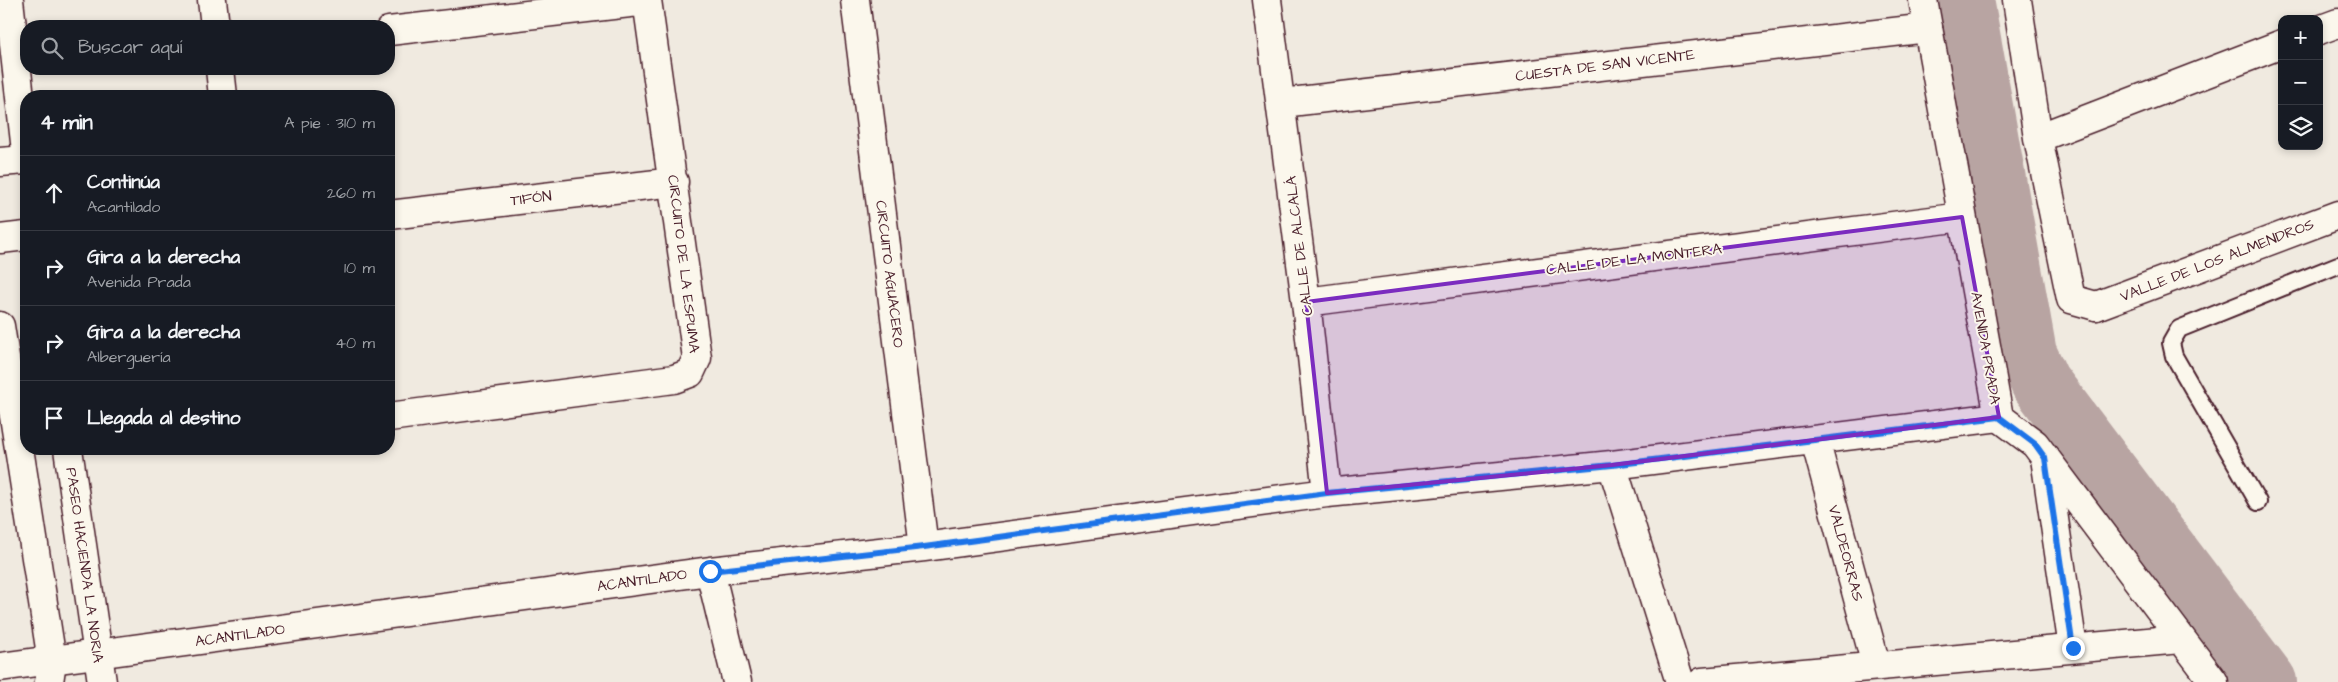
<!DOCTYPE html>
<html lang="es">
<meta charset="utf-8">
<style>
:root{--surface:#171b24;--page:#242831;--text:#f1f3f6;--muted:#9ea1a6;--line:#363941}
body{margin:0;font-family:"Architects Daughter",sans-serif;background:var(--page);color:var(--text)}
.controls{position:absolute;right:15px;top:15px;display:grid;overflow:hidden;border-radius:10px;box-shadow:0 2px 8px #0003}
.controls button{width:45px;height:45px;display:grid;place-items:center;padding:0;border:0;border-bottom:1px solid var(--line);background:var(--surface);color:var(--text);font:25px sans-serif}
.stop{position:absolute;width:15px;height:15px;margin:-11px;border:4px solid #1a73e8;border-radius:50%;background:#fff}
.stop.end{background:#1a73e8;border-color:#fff;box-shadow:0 1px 5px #0008}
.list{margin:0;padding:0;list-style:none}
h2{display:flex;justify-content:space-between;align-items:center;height:65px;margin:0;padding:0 20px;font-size:21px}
h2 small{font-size:16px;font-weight:400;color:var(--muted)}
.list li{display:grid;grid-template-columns:32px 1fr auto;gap:15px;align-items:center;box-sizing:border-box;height:75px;padding:0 20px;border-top:1px solid var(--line)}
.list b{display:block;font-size:19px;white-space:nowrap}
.list p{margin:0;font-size:16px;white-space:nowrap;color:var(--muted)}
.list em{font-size:16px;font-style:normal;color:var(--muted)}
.icon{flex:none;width:28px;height:28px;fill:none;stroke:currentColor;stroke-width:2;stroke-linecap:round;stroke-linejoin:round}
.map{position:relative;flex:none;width:2338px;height:682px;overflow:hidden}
.search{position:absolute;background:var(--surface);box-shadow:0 2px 8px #0003;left:20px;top:20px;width:375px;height:55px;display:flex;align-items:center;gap:12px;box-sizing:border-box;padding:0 18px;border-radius:20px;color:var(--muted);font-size:19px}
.panel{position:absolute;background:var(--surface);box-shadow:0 2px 8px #0003;left:20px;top:90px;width:375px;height:365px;border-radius:20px}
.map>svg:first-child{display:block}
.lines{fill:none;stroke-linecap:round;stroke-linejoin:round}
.river{stroke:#b8a4a2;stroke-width:60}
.lane-casing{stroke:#4a1f2b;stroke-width:20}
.street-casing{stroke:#4a1f2b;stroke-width:31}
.secondary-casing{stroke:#4a1f2b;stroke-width:31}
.lane{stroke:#fbf7ec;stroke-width:16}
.street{stroke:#fbf7ec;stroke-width:28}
.secondary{stroke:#fbf7ec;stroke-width:28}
.route{stroke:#1a73e8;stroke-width:6}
.marked{fill:#7b2cbf;fill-opacity:0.2;stroke:#7b2cbf;stroke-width:4;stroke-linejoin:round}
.labels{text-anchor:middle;stroke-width:4;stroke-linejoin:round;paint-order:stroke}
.street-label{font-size:15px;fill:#4a1f2b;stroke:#fbf7ec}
</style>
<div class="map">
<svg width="2338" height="682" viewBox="0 0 2338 682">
<rect width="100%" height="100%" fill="#f0eae0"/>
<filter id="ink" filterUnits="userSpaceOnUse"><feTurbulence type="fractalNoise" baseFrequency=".02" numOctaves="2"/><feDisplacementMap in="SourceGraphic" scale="10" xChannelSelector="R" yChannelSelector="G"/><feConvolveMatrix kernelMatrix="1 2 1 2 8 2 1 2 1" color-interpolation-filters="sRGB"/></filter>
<g filter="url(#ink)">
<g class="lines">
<!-- river -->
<path class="river" d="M 1964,0 L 2027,354 L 2040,382 L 2267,682"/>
<defs>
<path id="lane" d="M 2258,502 L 2174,356 L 2171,343 L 2179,329 L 2338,265"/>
<path id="street" d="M 212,0 L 215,26
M 855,0 L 924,547
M 1267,0 L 1306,302 L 1327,493
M 2017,0 L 2038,138 L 2071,299 L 2096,306
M 2319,30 L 2338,23
M 389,31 L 647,1
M 220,69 L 223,96
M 1282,103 L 1928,28
M 2038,138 L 2282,44
M 0,162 L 26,160
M 389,215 L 674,182
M 0,239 L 26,236
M 1306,302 L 1962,217
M 389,417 L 674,379 L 690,373 L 697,358 L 647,0
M 1815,440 L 1876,665
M 2045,458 L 2073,648
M 1612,465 L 1680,682
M 710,571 L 737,682
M 0,667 L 710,571 L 924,547 L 1327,493 L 1612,465 L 1999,417
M 1702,682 L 2181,639"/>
<path id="secondary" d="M 9,0 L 26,151
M 1923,0 L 1999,417 L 2035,444 L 2214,682
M 2096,306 L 2338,215
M 0,326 L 52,661 L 49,682
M 68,449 L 102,682"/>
</defs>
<!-- lane casing -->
<use href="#lane" class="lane-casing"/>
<!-- street casing -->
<use href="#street" class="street-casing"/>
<!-- secondary casing -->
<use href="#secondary" class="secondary-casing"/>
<!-- lane -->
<use href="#lane" class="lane"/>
<!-- street -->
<use href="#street" class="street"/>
<!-- secondary -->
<use href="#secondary" class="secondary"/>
</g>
</g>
<g class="lines" filter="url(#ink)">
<!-- route -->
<path class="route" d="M 710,571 L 924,547 L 1327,493 L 1612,465 L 1999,417 L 2035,444 L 2045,458 L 2073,648"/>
</g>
<!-- marked area -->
<path class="marked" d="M 1962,217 L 1999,417 L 1612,465 L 1327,493 L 1306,302 Z"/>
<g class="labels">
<!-- street labels -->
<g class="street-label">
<text transform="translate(1605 65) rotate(-7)" y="5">CUESTA DE SAN VICENTE</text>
<text transform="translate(531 198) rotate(-7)" y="5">TIFÓN</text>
<text transform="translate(1299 246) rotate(-97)" y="5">CALLE DE ALCALÁ</text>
<text transform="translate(1634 259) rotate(-7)" y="5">CALLE DE LA MONTERA</text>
<text transform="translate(2217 260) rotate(-21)" y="5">VALLE DE LOS ALMENDROS</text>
<text transform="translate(684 264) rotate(83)" y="5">CIRCUITO DE LA ESPUMA</text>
<text transform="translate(890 274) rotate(83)" y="5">CIRCUITO AGUACERO</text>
<text transform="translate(1986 348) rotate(80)" y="5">AVENIDA PRADA</text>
<text transform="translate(1846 553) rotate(75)" y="5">VALDEORRAS</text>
<text transform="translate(85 565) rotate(82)" y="5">PASEO HACIENDA LA NORIA</text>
<text transform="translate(642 580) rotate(-8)" y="5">ACANTILADO</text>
<text transform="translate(240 635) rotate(-8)" y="5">ACANTILADO</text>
</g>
</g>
</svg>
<div class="controls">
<button>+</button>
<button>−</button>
<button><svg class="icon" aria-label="layers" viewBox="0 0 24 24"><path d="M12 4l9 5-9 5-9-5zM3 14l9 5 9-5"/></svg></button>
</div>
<div class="stop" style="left:710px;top:571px"></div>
<div class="stop end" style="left:2073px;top:648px"></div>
<div class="search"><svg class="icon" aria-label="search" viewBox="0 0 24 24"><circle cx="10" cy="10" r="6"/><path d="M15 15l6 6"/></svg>Buscar aquí</div>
<section class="panel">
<h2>4 min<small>A pie · 310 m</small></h2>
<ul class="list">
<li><svg class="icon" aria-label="ahead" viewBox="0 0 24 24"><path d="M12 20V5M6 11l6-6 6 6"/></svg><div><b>Continúa</b><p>Acantilado</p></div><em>260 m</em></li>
<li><svg class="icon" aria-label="right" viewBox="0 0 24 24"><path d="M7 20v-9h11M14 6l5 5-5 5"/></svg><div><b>Gira a la derecha</b><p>Avenida Prada</p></div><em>10 m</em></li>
<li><svg class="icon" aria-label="right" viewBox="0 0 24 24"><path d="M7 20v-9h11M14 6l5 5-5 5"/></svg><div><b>Gira a la derecha</b><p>Alberguería</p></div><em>40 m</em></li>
<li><svg class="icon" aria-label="arrive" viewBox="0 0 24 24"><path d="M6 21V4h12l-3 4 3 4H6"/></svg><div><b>Llegada al destino</b></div></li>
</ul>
</section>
</div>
